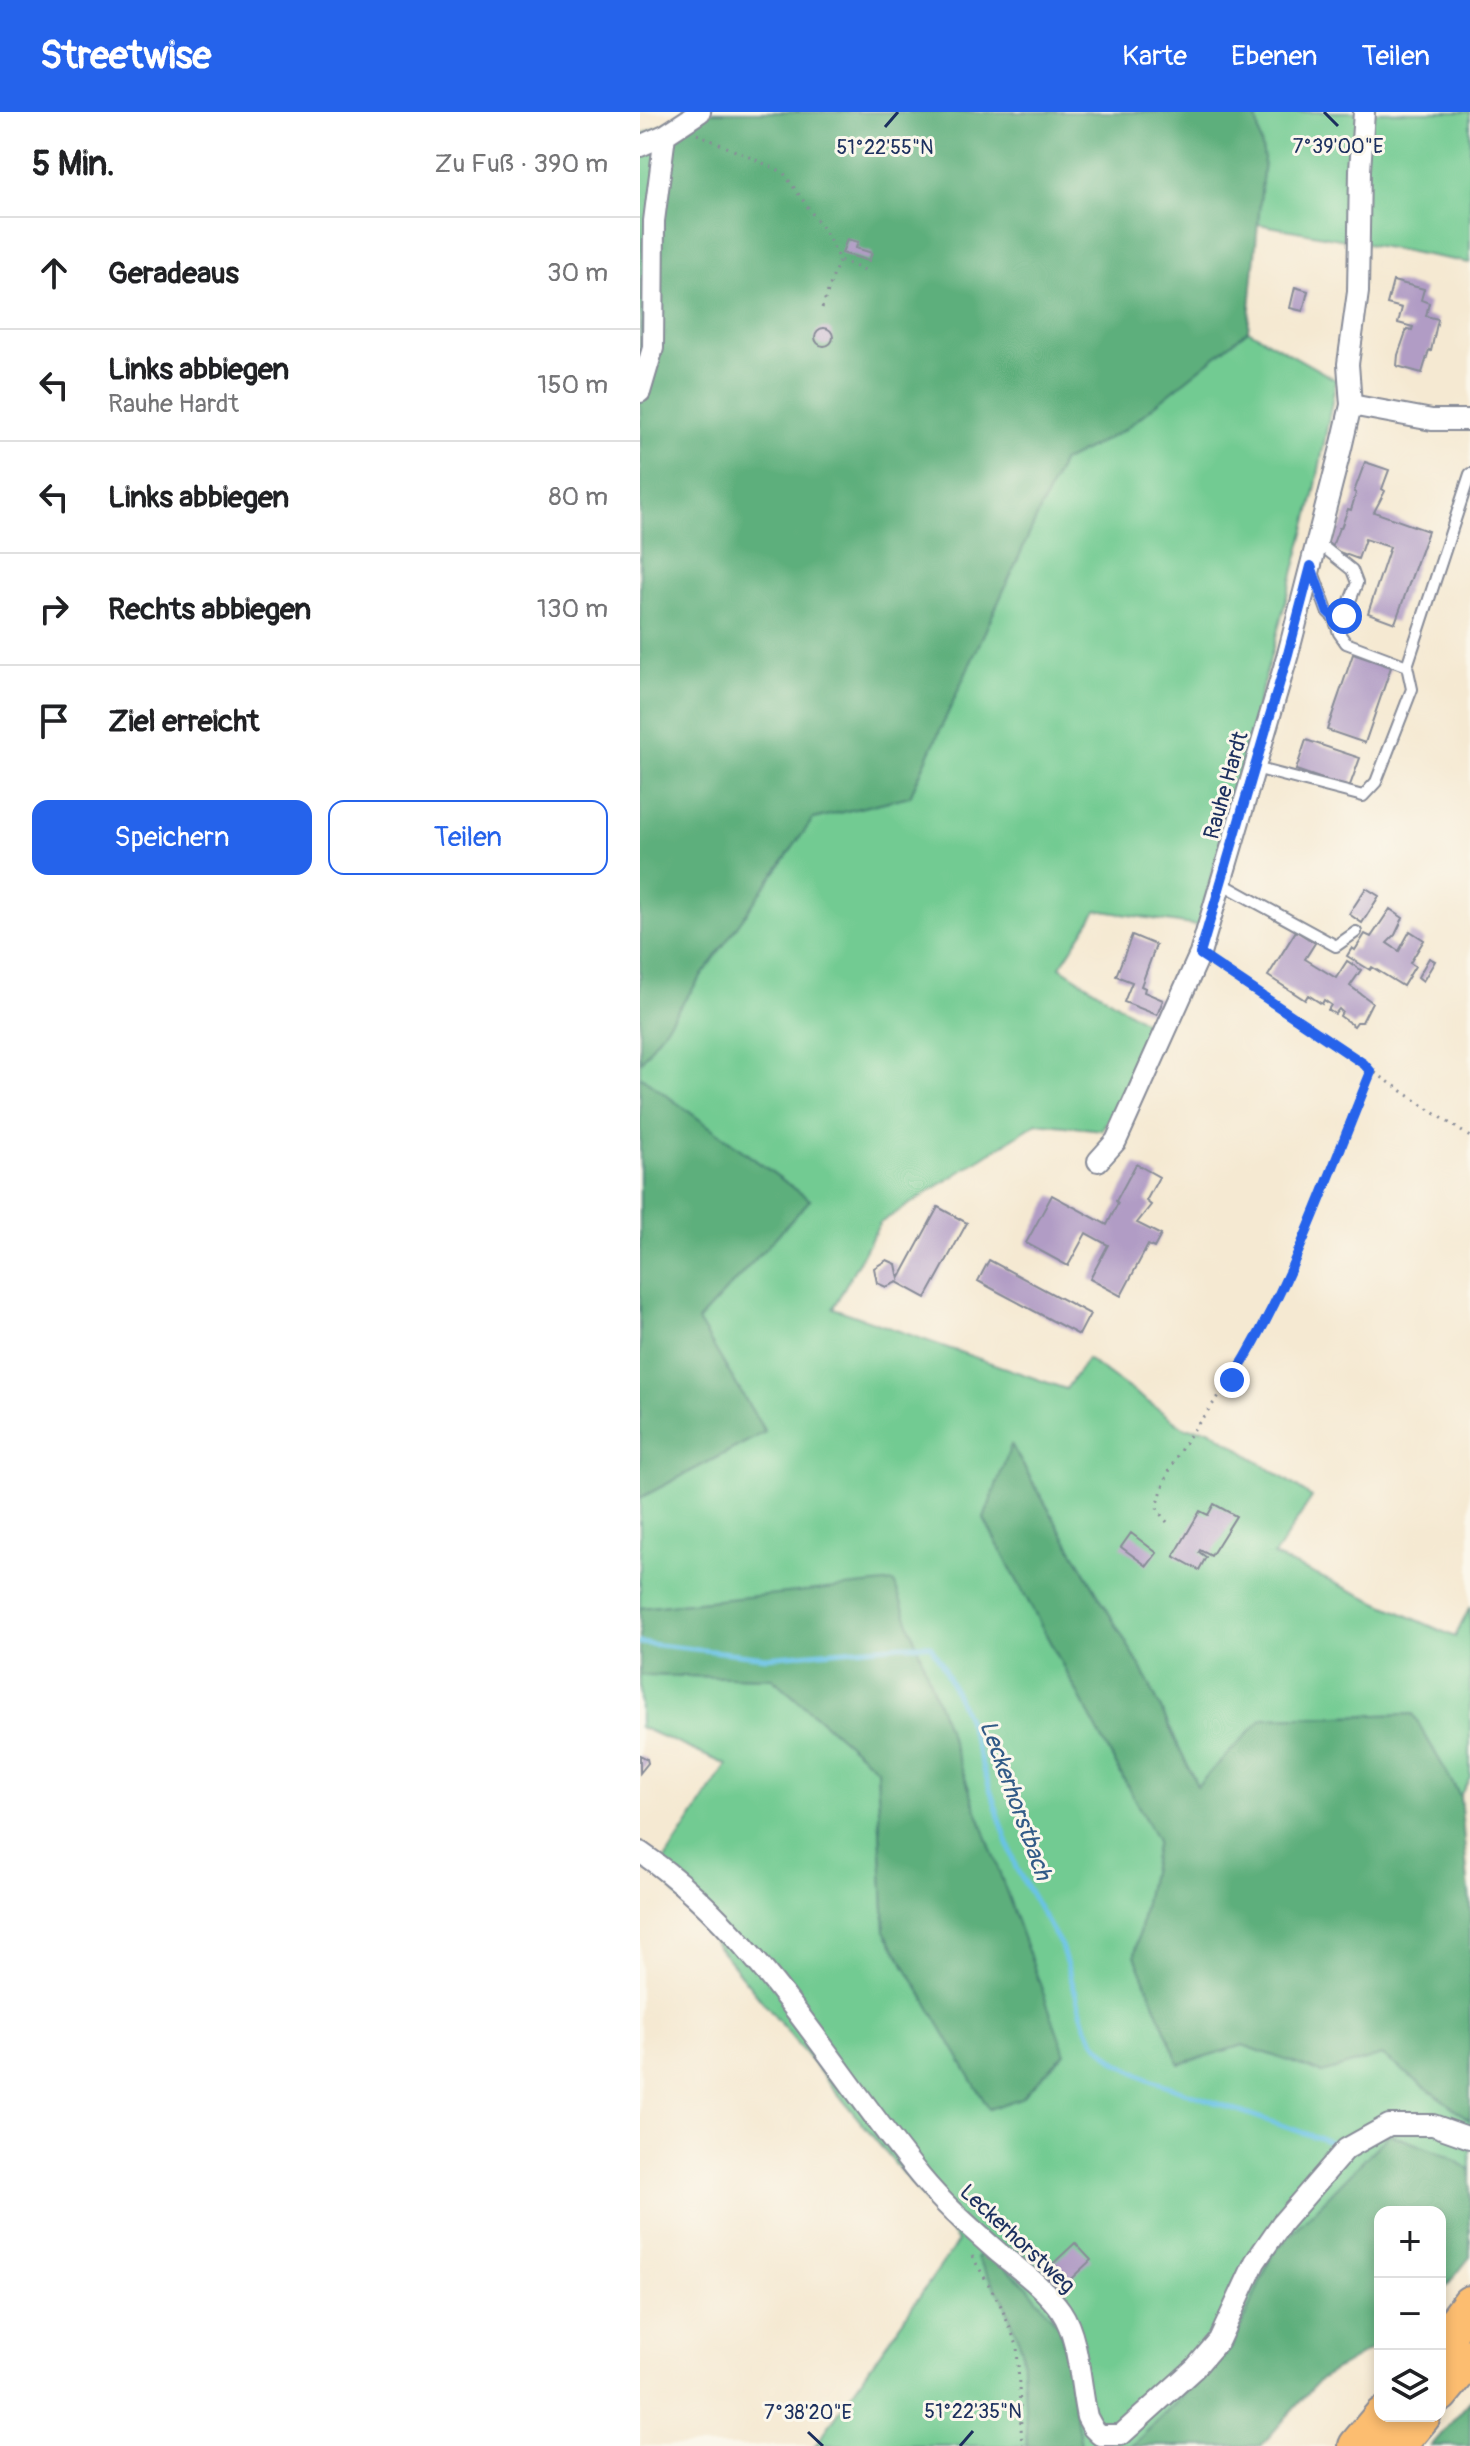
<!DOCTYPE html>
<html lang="de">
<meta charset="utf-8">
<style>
:root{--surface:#fff;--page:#f6f6f6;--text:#202124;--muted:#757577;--line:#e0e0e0;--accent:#2563eb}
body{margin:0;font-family:Pangolin,sans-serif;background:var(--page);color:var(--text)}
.controls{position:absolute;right:24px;bottom:24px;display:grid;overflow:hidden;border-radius:16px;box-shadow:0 4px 12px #0003}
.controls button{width:72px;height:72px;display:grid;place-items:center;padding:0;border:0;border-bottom:2px solid var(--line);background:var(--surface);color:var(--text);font:40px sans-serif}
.stop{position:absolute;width:24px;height:24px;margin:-18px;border:6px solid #2563eb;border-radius:50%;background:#fff}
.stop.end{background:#2563eb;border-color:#fff;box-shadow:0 2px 8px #0008}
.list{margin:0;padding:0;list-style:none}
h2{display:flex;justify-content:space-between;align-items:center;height:104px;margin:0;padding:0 32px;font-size:34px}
h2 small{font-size:26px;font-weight:400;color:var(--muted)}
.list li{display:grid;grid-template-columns:52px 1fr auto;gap:24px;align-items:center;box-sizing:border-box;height:112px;padding:0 32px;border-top:2px solid var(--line)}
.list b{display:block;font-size:30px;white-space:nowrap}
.list p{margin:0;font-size:26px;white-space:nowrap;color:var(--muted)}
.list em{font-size:26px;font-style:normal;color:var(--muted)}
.actions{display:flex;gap:16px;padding:24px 32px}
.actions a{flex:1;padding:18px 0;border:2px solid var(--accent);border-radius:16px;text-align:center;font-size:28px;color:var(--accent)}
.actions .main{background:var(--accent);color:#fff}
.icon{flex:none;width:44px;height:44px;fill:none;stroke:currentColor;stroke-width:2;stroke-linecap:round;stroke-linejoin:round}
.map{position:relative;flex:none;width:830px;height:2334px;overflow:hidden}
header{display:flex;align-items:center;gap:48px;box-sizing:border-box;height:112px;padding:0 40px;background:var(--accent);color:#fff}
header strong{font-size:38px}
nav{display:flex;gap:44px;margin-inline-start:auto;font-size:28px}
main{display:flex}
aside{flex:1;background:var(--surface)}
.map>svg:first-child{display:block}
.green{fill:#72cb92;stroke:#467d78;stroke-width:2}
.forest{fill:#5daf7c;stroke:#3c6f6d;stroke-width:2}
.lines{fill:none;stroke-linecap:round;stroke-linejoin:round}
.stream{stroke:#69c2e6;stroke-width:5}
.building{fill:#b19cc5}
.service-casing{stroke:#888c98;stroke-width:14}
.minor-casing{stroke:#888c98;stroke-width:24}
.motorway-casing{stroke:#888c98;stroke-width:40}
.path{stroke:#888c98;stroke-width:3;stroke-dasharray:2 6;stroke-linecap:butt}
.service{stroke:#fff;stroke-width:10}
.minor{stroke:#fff;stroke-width:20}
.motorway{stroke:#fcbd6f;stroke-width:36}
.route{stroke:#2563eb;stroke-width:10}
.ticks{fill:none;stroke:#1b2f5e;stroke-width:3}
.labels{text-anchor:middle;stroke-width:6;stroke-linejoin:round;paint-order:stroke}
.street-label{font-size:22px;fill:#1b2f5e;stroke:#fbf7ec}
.water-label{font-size:24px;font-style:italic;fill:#325b87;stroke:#fbf7ec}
.ticks-label{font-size:20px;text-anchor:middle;fill:#1b2f5e;stroke:#fbf7ec;stroke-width:6;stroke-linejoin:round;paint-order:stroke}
</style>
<header>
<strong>Streetwise</strong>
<nav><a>Karte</a><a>Ebenen</a><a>Teilen</a></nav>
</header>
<main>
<aside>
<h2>5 Min.<small>Zu Fuß · 390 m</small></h2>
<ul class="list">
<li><svg class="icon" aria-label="ahead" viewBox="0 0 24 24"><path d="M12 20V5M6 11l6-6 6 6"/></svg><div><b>Geradeaus</b></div><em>30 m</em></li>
<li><svg class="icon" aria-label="left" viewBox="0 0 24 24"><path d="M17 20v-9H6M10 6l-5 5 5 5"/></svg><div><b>Links abbiegen</b><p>Rauhe Hardt</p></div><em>150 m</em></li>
<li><svg class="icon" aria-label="left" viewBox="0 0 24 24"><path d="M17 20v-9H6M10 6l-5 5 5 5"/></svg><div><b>Links abbiegen</b></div><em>80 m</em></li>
<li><svg class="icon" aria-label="right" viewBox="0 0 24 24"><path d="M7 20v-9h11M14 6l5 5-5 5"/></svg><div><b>Rechts abbiegen</b></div><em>130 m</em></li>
<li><svg class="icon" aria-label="arrive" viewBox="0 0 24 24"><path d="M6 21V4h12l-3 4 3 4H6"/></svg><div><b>Ziel erreicht</b></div></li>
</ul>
<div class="actions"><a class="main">Speichern</a><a>Teilen</a></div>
</aside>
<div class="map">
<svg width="830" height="2334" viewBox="0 0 830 2334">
<rect width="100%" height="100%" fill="#fbf7ec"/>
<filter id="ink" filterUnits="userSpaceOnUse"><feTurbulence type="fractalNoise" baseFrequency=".0125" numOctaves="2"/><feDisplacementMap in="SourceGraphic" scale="16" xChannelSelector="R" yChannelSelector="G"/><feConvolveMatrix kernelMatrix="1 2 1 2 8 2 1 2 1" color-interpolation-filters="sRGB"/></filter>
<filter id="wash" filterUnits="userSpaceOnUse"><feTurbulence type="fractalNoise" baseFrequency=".006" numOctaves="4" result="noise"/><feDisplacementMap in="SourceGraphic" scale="32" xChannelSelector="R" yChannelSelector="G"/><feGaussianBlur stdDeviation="1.8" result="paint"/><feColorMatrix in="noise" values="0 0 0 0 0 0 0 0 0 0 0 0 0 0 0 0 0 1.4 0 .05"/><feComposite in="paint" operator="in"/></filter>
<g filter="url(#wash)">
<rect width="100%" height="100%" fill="#f5e9d2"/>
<!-- green -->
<path class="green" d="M 615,0 L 830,0 L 830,151 L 618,112 L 624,47 Z
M 21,14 L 0,241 L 0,23 Z
M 608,218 L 696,268 L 674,384 L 558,814 L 457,798 L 420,855 L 517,918 L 462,1018 L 397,1011 L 240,1111 L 193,1196 L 426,1277 L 447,1247 L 545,1316 L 569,1317 L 672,1385 L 634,1444 L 815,1525 L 830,1495 L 830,1666 L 820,1684 L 773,1602 L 624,1606 L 557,1674 L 505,1563 L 372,1334 L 344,1407 L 517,1729 L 495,1843 L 539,1952 L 603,1933 L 682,1961 L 742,1943 L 830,2008 L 830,2058 L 806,2043 L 633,2141 L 591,2237 L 492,2334 L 441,2334 L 421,2217 L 338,2146 L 363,2187 L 383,2237 L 387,2334 L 175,2334 L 318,2129 L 17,1760 L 87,1653 L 0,1615 L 0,1563 L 132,1566 L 237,1657 L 245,1819 L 254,1471 L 0,1496 L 0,1386 L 125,1320 L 58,1209 L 170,1088 L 0,964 L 0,951 L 173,707 L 270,684 L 422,350 L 484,318 Z"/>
<!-- forest -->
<path class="forest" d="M 43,0 L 615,0 L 624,47 L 608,218 L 484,318 L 422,350 L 270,684 L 173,707 L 0,951 L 0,241 L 21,14 Z
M 0,964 L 170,1088 L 58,1209 L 125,1320 L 0,1386 Z
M 371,1333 L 505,1563 L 557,1674 L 623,1606 L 773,1602 L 820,1684 L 830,1792 L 830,2008 L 742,1943 L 682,1961 L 603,1933 L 539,1952 L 495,1843 L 517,1729 L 344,1407 Z
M 254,1470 L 425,1941 L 381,1986 L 349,1997 L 245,1819 L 237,1657 L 132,1566 L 0,1563 L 0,1496 Z
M 749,2022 L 806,2043 L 830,2058 L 830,2145 L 800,2183 L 800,2100 L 740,2100 L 740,2232 L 680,2267 L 621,2334 L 492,2334 L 591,2237 L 633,2141 Z
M 345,2138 L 388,2175 L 421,2217 L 441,2334 L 387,2334 L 382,2237 L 363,2187 L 337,2146 Z
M 830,2289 L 830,2334 L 791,2334 Z"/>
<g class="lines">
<!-- stream -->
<path class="stream" d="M 0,1531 L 126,1545 L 261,1533 L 290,1533 L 301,1550 L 326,1604 L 376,1756 L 421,1834 L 446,1915 L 456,1931 L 476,1950 L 510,1968 L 690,2030"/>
</g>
<g id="blocks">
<!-- building -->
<path class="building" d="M 207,127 L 218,130 L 216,136 L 232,141 L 229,149 L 202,141 Z
M 753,169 L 784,177 L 781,188 L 789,191 L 786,204 L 798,207 L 791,239 L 789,238 L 782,261 L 757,254 L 758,243 L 767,217 L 772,218 L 773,215 L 758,211 L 762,196 L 747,192 Z
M 655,175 L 668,179 L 663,199 L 650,196 Z
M175 225a9 9 0 1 1 18 0a9 9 0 1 1-18 0Z
M 725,350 L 749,358 L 742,377 L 745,379 L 734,400 L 788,419 L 755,511 L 728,501 L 750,435 L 725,427 L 718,447 L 691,437 L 699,416 L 701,416 L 708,397 L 711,398 L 716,381 L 714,380 Z
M 713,542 L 751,555 L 725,631 L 687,618 Z
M 666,628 L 720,646 L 709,676 L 656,658 Z
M 726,776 L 739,784 L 722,811 L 709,802 Z
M 750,797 L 763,806 L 755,823 L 747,831 L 759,839 L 770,819 L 784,828 L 770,851 L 775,854 L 763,874 L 732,855 L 730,858 L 707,844 L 712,836 L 715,838 L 725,822 L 731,825 Z
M 656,819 L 675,831 L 665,847 L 696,866 L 707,849 L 721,858 L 710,874 L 732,890 L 722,910 L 717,910 L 714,914 L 700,904 L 702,900 L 699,897 L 695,902 L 688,898 L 691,893 L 684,888 L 682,892 L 668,883 L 665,888 L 628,864 Z
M 492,823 L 516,833 L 501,874 L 505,876 L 504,880 L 523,888 L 517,903 L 484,890 L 492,870 L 476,864 Z
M 789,846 L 795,849 L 783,869 L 778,865 Z
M 496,1052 L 519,1065 L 506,1089 L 511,1093 L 497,1111 L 521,1123 L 514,1136 L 508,1133 L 481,1184 L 450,1167 L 468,1133 L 446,1121 L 428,1154 L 386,1131 L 412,1083 L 467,1113 L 478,1091 L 476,1089 Z
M 298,1095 L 327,1111 L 286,1186 L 257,1170 L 246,1175 L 237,1171 L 234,1156 L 247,1148 L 256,1152 L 259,1167 Z
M 349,1148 L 450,1202 L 439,1223 L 338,1169 Z
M 574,1392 L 596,1404 L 571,1444 L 560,1438 L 559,1440 L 566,1445 L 559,1458 L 534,1444 L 560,1399 L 568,1403 Z
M 491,1421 L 517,1441 L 507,1454 L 481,1435 Z
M 0,1643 L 7,1647 L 8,1651 L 0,1661 Z
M 435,2131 L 451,2148 L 419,2178 L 403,2161 Z"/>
</g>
</g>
<g filter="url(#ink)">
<use href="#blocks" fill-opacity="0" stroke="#888c98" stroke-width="2"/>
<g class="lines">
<defs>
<path id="service" d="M 673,460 L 687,499 L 694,506 L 704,504 L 717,471 L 712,458 L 677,430
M 694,506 L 699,521 L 706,531 L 767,554
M 615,656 L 723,684 L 736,670 L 772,577 L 767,554 L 830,362
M 581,771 L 696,834 L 716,820"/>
<path id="minor" d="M 0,34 L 25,23 L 60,0
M 0,280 L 13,236 L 14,109 L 25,23
M 711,293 L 792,308 L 830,308
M 458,1049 L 476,1029 L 560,842 L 648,542 L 701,336 L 711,293 L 708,252 L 718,180 L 720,58 L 724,0
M 0,1740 C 116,1819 193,1958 281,2065 C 304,2093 332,2117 359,2141 C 381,2159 405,2176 421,2199 C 439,2225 440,2273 447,2305 L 453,2316 L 460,2323 L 481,2323 L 555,2256 L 579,2228 L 615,2150 L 642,2111 L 706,2037 L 749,2013 L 793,2013 L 830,2026"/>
<path id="motorway" d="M 800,2232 L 830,2192
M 800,2282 L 830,2245
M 717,2334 L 742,2304
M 757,2334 L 782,2304"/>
</defs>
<!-- service casing -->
<use href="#service" class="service-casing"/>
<!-- minor casing -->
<use href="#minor" class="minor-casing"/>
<!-- motorway casing -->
<use href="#motorway" class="motorway-casing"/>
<!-- path -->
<path class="path" d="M 57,22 L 143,60 L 188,124 L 199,148 L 227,159
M 182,196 L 199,148
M 576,853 L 830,1025
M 527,1410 L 517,1398 C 529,1329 588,1285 618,1225 C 662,1140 695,1049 731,960
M 332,2144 L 360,2192 L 377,2233 L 382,2334"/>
<!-- service -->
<use href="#service" class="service"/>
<!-- minor -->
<use href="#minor" class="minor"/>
<!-- motorway -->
<use href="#motorway" class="motorway"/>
</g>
</g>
<g class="lines" filter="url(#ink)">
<!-- route -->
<path class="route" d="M 592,1268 C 652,1173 688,1064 731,960 L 724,952 L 560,842 L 648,542 L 671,454 L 687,499 L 694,506 L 704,504"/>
</g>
<!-- ticks -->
<path class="ticks" d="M 684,0 L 698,14M 245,15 L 258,0M 168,2320 L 183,2334M 320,2334 L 333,2319"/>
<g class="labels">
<!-- street labels -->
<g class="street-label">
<text transform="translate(585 673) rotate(-74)" y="8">Rauhe Hardt</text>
<text transform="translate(378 2126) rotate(43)" y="8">Leckerhorstweg</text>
</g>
<!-- water labels -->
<g class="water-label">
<text transform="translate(376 1688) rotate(70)" y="8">Leckerhorstbach</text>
</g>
</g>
<g class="ticks-label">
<text x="698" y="41">7°39'00"E</text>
<text x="245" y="42">51°22'55"N</text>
<text x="333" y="2306">51°22'35"N</text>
<text x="168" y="2307">7°38'20"E</text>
</g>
</svg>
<div class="controls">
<button>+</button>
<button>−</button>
<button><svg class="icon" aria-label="layers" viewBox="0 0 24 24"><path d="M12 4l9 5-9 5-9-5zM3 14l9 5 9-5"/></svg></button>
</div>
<div class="stop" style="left:704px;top:504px"></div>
<div class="stop end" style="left:592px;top:1268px"></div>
</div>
</main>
